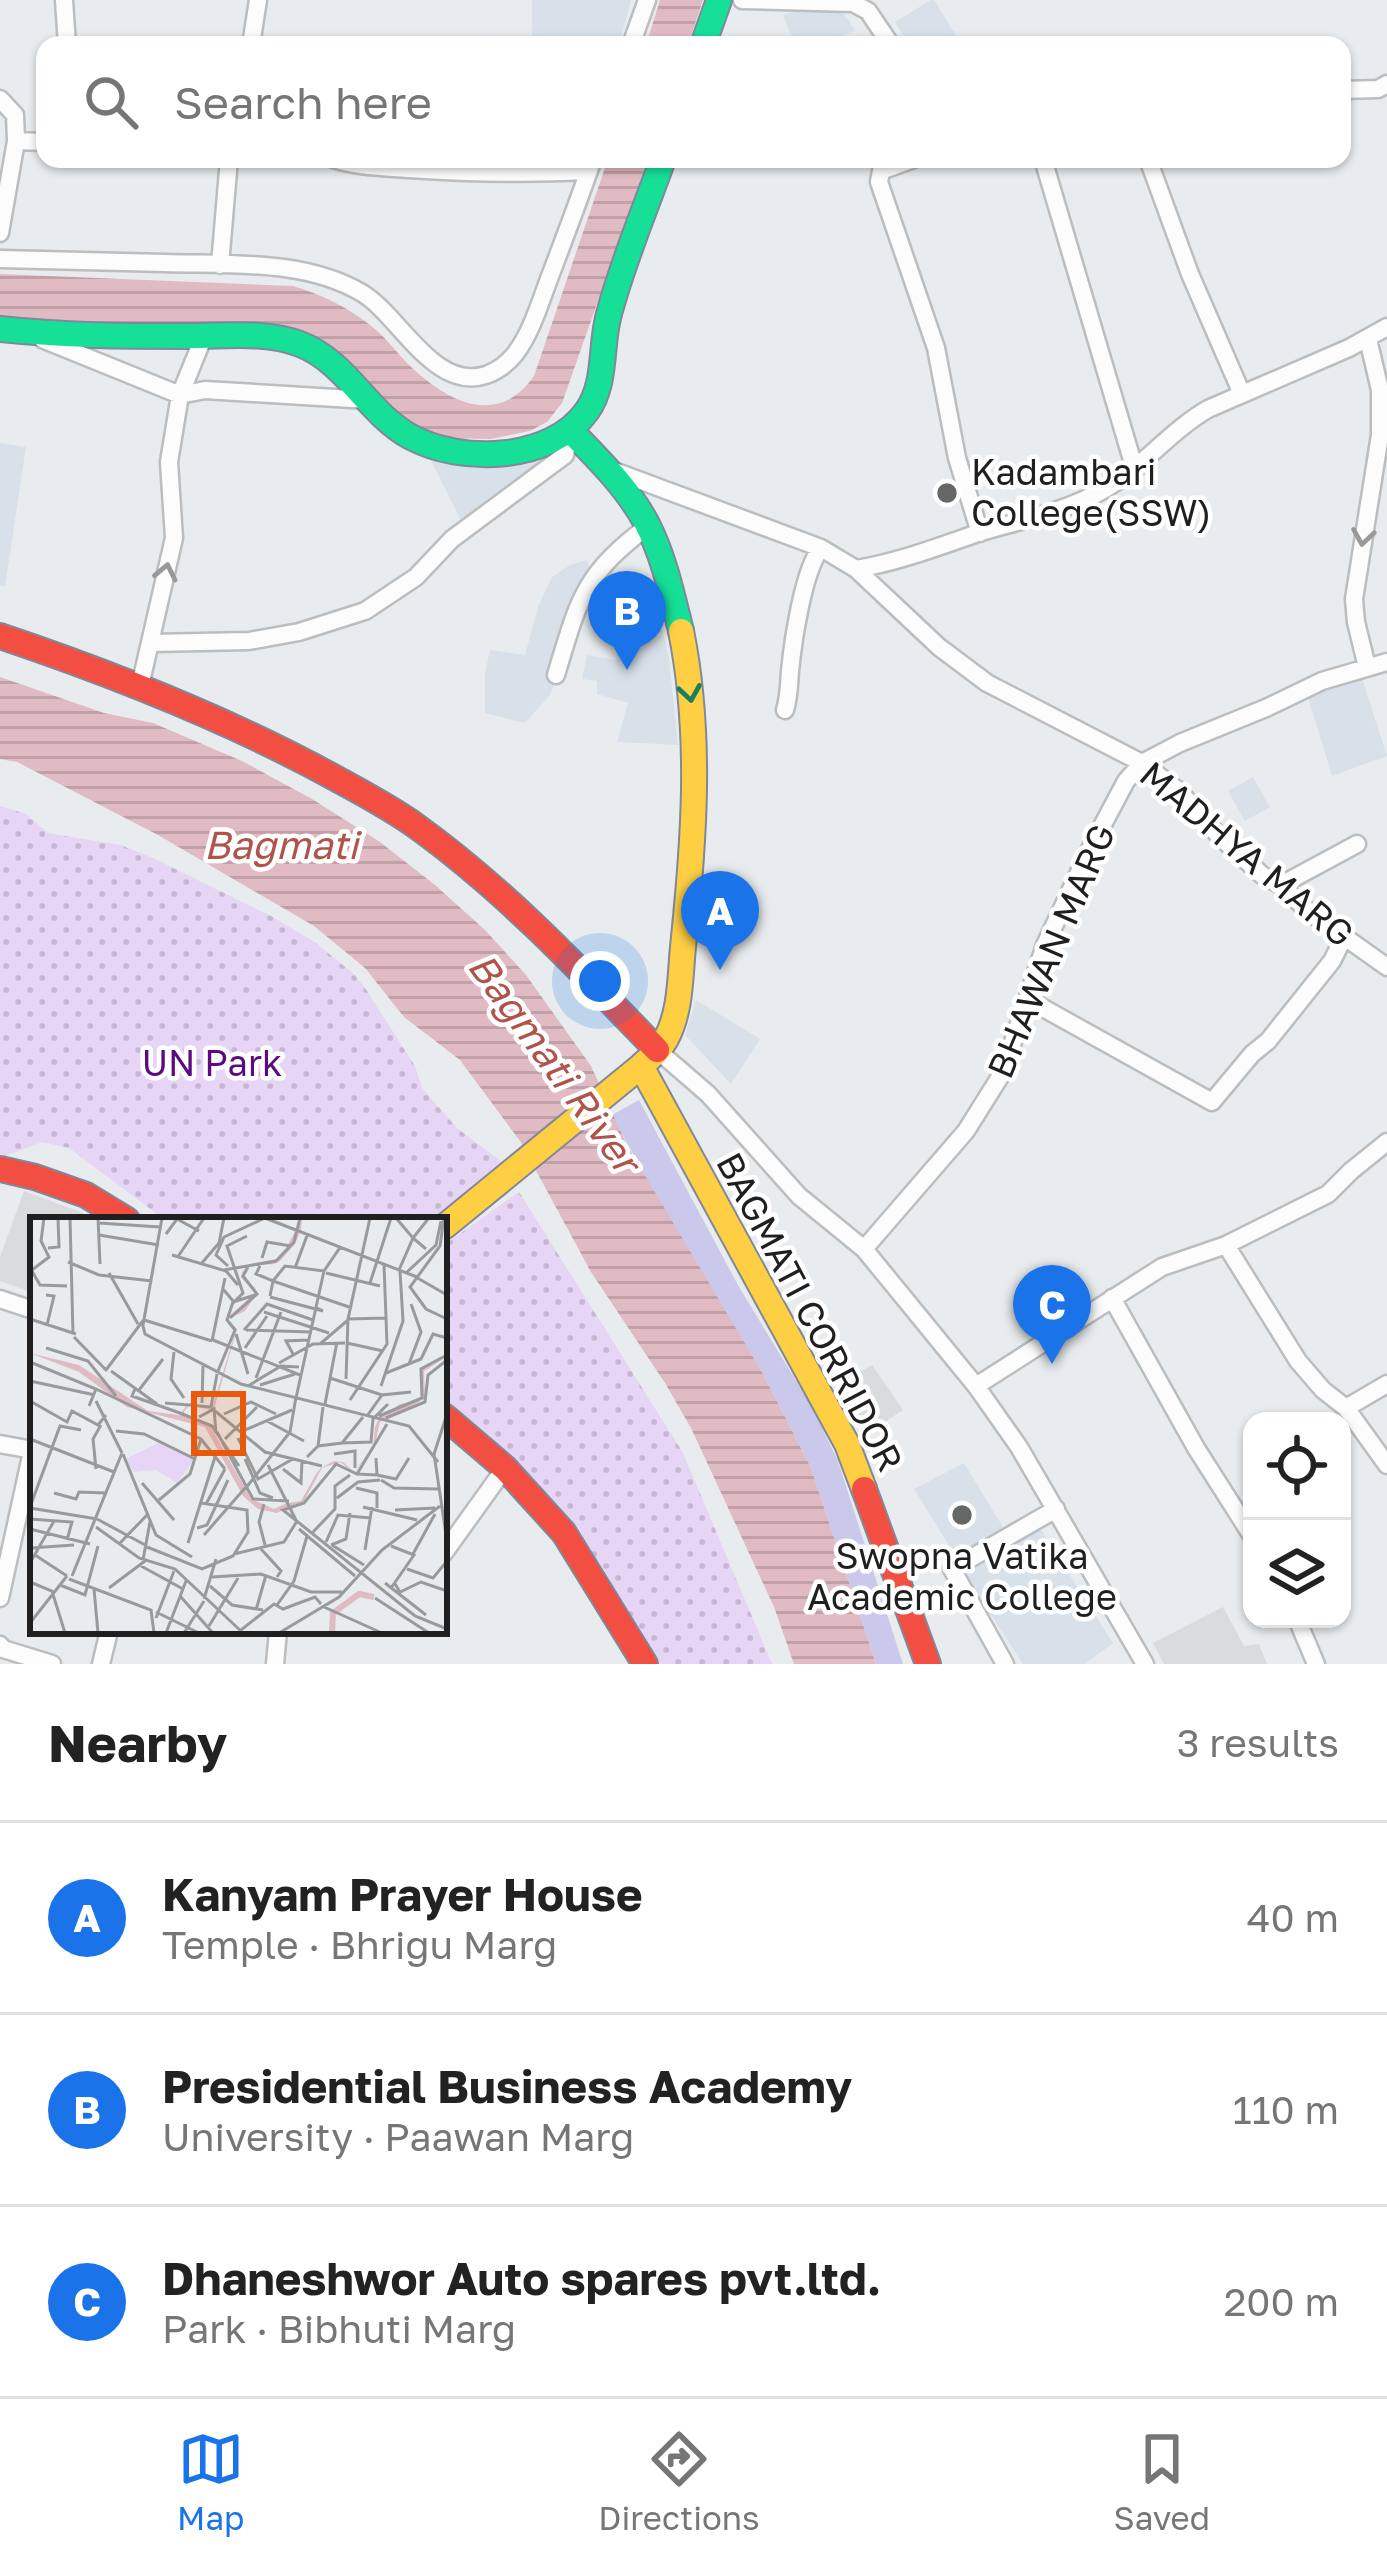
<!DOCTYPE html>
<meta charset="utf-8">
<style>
:root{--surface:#fff;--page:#f6f6f6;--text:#222;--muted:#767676;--line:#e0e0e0;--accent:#1a73e8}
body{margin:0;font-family:"Golos Text",sans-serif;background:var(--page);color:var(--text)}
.controls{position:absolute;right:36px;bottom:36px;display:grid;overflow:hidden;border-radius:24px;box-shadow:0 3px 9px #0004}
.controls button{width:108px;height:108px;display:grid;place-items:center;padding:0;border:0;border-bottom:3px solid var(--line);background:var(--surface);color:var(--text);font:60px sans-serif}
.you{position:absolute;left:600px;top:981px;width:42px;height:42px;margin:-30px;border:9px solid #fff;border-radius:50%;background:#1a73e8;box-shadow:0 0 0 18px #1a73e833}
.badge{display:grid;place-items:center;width:78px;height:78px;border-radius:50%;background:var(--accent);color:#fff;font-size:39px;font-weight:700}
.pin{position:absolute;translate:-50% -99px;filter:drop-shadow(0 3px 6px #0008)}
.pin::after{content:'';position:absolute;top:63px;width:42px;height:36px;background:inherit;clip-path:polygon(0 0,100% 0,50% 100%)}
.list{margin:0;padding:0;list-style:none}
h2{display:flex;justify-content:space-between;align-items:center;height:156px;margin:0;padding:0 48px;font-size:51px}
h2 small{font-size:39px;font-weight:400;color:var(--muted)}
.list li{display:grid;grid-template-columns:78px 1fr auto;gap:36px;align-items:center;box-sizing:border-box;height:192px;padding:0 48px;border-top:3px solid var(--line)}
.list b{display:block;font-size:45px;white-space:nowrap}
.list p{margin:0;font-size:39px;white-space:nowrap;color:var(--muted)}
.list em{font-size:39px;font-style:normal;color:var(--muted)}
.icon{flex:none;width:66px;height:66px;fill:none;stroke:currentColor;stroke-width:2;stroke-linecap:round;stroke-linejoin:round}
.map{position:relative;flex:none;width:1387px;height:1664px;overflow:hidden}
.search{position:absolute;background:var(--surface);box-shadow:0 3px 9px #0004;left:36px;right:36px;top:36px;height:132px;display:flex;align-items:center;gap:30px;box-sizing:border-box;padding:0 42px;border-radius:24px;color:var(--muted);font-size:45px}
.sheet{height:732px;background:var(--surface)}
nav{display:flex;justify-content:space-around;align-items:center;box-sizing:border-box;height:168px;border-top:3px solid var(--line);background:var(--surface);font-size:33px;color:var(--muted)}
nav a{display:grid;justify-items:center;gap:6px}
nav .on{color:var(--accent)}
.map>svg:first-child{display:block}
.residential{fill:#d9dcdd}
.education{fill:#d8e1ea}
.religious{fill:#d9dbdc}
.grass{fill:#cac9ec}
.park{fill:url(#park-dots)}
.water{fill:url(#water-rules)}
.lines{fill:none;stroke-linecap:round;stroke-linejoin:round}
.street-casing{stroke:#bbbdbe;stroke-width:21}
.fast-casing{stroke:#808899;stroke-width:28}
.slow-casing{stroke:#808899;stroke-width:28}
.jam-casing{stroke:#808899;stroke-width:28}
.street{stroke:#fcfcfc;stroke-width:16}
.fast{stroke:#16e098;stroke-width:24}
.slow{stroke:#ffcf43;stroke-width:24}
.jam{stroke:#f24e42;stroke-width:24}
.oneway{stroke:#999}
.oneway2{stroke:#1a805c}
.poi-dot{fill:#656767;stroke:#fff;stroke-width:4.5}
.labels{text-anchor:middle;stroke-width:9;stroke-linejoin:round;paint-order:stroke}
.poi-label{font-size:36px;fill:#1f1f1f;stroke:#fff;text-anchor:start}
.street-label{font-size:36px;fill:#1f1f1f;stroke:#fff}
.park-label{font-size:36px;fill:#590b7f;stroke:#fff}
.water-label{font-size:39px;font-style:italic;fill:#b0544b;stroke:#fff}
.inset-river{fill:none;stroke:#e1bbc3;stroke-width:6}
.inset-road{fill:none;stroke:#989a9b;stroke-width:3}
.view{fill:#e8590c;fill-opacity:0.15;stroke:#e8590c;stroke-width:6}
.inset-edge{fill:none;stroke:#1f1f1f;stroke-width:6}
</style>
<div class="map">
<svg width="1387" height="1664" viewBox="0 0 1387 1664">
<defs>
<pattern id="park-dots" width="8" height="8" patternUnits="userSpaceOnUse" patternTransform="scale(3)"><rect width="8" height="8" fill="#e7d5f5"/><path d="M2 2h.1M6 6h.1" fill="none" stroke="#c6b6d2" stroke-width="1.8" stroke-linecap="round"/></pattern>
<pattern id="water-rules" width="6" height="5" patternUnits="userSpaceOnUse" patternTransform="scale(3)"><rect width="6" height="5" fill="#e1bbc3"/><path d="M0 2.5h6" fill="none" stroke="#c1a0a7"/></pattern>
</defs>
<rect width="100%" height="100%" fill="#e8ecee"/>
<!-- residential -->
<path class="residential" d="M 872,1365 L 903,1410 L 868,1433 L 840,1383 Z"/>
<!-- education -->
<path class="education" d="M 532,0 L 631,0 L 619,45 L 493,45 L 492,35 L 532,44 Z
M 931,0 L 934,0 L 960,42 L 956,45 L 909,45 L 895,22 Z
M 817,6 L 840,8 L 855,30 L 823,45 L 794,45 L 783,15 Z
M 0,443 L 26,447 L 5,587 L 0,585 Z
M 545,450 L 554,455 L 463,525 L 428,454 Z
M 587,560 L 593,579 L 550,695 L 525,723 L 485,713 L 485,673 L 490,650 L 525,655 L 538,607 L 552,577 L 570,565 Z
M 653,593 L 669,657 L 678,745 L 617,742 L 628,703 L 597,694 L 597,681 L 582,679 L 587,655 L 616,660 L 617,610 L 640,607 L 642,595 Z
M 1362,678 L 1387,756 L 1332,776 L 1308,697 Z
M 1253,777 L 1270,807 L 1245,821 L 1228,791 Z
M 696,1000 L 760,1039 L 731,1084 L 685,1035 Z
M 964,1463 L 1006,1532 L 958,1560 L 914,1489 Z
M 1037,1523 L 1113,1643 L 1085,1664 L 1023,1664 L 961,1569 Z"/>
<!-- religious -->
<path class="religious" d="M 24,1191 L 83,1213 L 80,1220 L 33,1220 L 33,1293 L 0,1281 L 0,1257 Z
M 1223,1607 L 1244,1646 L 1259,1644 L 1267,1664 L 1164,1664 L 1153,1643 Z"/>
<!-- grass -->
<path class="grass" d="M 639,1100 L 739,1287 L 812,1407 L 838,1461 L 903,1664 L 876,1664 L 811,1468 L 762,1372 L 658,1200 L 612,1115 Z"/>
<!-- park -->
<path class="park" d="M 0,806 L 26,814 L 48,833 L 120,845 L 151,857 L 271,916 L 313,941 L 354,974 L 367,991 L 415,1066 L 422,1088 L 457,1128 L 507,1166 L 431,1220 L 165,1220 L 69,1148 L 42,1142 L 5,1156 L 0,1154 Z
M 519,1192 L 683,1453 L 772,1664 L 654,1664 L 592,1571 L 444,1410 L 444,1245 Z"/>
<!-- water -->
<path class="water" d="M 660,0 L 703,0 L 688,45 L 646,45 Z
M 608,159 L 648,159 L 562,403 L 547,422 L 530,431 L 491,439 L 442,438 L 412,424 L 392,409 L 338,356 L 186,325 L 0,321 L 0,274 L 293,286 C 323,295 352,309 376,330 C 388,340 397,353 408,364 C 446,401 497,429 534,376 Z
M 0,677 L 104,713 L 153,723 L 242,761 L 312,799 L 380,842 L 435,885 L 485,930 L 526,975 L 591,1066 L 627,1145 L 762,1372 L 811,1468 L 876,1664 L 794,1664 L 774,1607 L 691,1428 L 665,1383 L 591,1272 L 520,1141 L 460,1060 L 404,1017 L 365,968 L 314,926 L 158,835 L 17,762 L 0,759 Z"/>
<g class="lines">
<defs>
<path id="street" d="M 64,0 L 67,45
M 742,0 L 853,3 L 868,11 L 891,45
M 251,45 L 258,0
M 631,45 L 647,0
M 1342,90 L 1378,89 L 1387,84
M 0,99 L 15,115 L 16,141 L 0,233
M 16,141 L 45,142
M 333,159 C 358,167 383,167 408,169 C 469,173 528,174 589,171
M 914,159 L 881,171 L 879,182 L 936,348 L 957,458 L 980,533
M 1043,159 L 1135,470
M 1148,159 L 1190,274 L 1242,394
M 0,259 C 55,260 110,262 165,263 C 229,265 305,259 362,293 C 399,315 434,392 486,375 C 497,371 507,364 515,354 C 533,330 541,299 552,271 C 566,234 580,197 593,159
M 220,265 L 229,159
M 42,339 L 180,395 L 205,390 L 368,400
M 609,469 L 821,548 L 856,569 L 939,647 L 987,683 L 1142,763 L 1179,791 L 1219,836 L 1262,875 L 1281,885 L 1308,911 L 1387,967
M 856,569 C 899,562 940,546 981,532 C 1022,520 1068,511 1105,489 C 1143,467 1170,431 1208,409 L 1349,348 L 1387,327
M 151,643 L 249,641 L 299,632 L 365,611 L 416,577 L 452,539 L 565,455 L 570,430
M 1367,667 L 1356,622 L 1354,599 L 1380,435 L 1380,390 L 1368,339
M 556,675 C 579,599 583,575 648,526
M 140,686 L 174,538 L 169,462 L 180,395 L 204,336
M 785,710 C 789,697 789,685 790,671 C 793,641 803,571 821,548
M 1281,885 L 1357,844
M 1027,999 L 1212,1102 L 1252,1054 L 1268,1041 L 1332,961 L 1344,937
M 657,1050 L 708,1094 L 799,1196 L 864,1249 L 976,1386 L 1019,1447 L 1145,1664
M 1226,1245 L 1298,1361 L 1323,1390 L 1346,1408 L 1387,1465
M 864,1249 L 966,1131 L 1003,1072 L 1045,945 L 1091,847 L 1126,781 L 1142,763 L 1180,743 L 1266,708 L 1322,681 L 1387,662
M 1112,1298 L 1196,1448 L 1252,1536
M 0,1299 L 33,1310
M 976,1386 L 1162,1267 L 1226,1245 L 1328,1194 L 1351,1171 L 1387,1142
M 1346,1408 L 1387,1384
M 0,1444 L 33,1450
M 444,1553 L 505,1468
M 0,1598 L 33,1447
M 1297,1619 L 1316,1664
M 0,1645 L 3,1649 L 52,1664
M 101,1664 L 109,1631
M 275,1664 L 278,1631
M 1005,1664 L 952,1569 L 1056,1509"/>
<path id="fast" d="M 703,45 L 719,0
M 0,329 C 64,336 127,336 191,336 C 227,336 266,331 300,344 C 347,362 367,413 411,437 C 461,464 551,462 587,411 C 607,383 600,345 609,314 C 623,261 645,210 663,159
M 570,430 C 598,459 628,488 647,524 C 664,557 672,595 681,631"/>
<path id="slow" d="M 641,1066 L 847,1444 L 864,1489
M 444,1227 L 641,1066 C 650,1058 660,1050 666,1039 C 681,1011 680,977 683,947 C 694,842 702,735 681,631"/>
<path id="jam" d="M 0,636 C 116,675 230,720 337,779 C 364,794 391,808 416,826 C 505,890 581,971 657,1050
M 0,1169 L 35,1177 L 86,1195 L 127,1220
M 444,1416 L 505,1468 L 564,1533 L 645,1664
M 864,1489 L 928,1664"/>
</defs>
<!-- street casing -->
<use href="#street" class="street-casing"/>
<!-- fast casing -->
<use href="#fast" class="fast-casing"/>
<!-- slow casing -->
<use href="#slow" class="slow-casing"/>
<!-- jam casing -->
<use href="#jam" class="jam-casing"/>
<!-- street -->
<use href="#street" class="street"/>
<!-- fast -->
<use href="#fast" class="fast"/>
<!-- slow -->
<use href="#slow" class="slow"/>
<!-- jam -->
<use href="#jam" class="jam"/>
</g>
<!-- one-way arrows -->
<defs><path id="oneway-chevron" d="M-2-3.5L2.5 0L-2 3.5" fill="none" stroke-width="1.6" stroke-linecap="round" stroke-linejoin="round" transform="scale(3)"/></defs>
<g class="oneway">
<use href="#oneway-chevron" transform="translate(1363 537) rotate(99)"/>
<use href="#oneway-chevron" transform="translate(166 572) rotate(-78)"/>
</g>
<use class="oneway2" href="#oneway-chevron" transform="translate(690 693) rotate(81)"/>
<!-- markers -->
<g class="poi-dot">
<circle cx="947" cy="493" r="12"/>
<circle cx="962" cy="1515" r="12"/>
</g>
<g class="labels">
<!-- poi labels -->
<g class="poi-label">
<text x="971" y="485">Kadambari<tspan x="971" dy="41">College(SSW)</tspan></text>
<text x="962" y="1569" text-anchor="middle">Swopna Vatika<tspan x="962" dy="41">Academic College</tspan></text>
</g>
<!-- street labels -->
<g class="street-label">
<text transform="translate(1247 854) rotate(40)" y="13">MADHYA MARG</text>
<text transform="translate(1051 951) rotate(-67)" y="13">BHAWAN MARG</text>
<text transform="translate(810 1312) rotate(62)" y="13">BAGMATI CORRIDOR</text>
</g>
<!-- park labels -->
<g class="park-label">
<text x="212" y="1076">UN Park</text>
</g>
<!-- water labels -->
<g class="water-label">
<text x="281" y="859">Bagmati</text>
<text transform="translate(554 1063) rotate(54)" y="14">Bagmati River</text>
</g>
</g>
<!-- overview -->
<g transform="translate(30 1217)">
<rect width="417" height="417" fill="#e8ecee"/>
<path d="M 130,225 L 164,243 L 147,266 L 126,253 L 103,255 L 96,242 Z" fill="#e7d5f5"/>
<path d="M 272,1 L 271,13 L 265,27 L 250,44 L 244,47 L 220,49 L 212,58 L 213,62 L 225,71 L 227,76 L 215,94 L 198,102 L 207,112 L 184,192 L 180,193 L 159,188 L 152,198 L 181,210 L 221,282 L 244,292 L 257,286 L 271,284 L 286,257 L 291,251 L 304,244 L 313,245 L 324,255 L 343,230 L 345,210 L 349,201 L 370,187 L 393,183 L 392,153 L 417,140 L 394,154 L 395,182 L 350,205 L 344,231 L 324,255 L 310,245 L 292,251 L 274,284 L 247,296 L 228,292 L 213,279 L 175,210 L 97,190 L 49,155 L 0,136 L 49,148 L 118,194 L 149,198 L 159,186 L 182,191 L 206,113 L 197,101 L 226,75 L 211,61 L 212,55 L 220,47 L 251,41 Z" fill="#e1bbc3"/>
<path class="inset-river" d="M 302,416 L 303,396 L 329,377 L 344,380"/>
<path class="inset-road" d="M 40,1 L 43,117M 68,1 L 70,47M 235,1 L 387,60M 366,1 L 383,21 L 369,53M 414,1 L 410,29 L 380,70 L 396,92 L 417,102M 69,6 L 130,10M 136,17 L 147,2 L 169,14M 69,18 L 129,28M 18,31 L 29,30 L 28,1M 396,32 L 383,21 L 398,2M 142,38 L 196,54 L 208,68M 147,41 L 174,1M 232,41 L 237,25 L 261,29M 38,45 L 69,58 L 122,64M 171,47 L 189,26 L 194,1M 198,49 L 186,38 L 194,20 L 235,1M 230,49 L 226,57 L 243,64 L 255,49 L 294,54M 265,51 L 278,16M 2,53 L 19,40 L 11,24 L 14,1M 194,53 L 246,44 L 264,25 L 270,1M 2,54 L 10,68 L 37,69M 377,55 L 406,28 L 411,4M 79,56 L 108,107M 296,56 L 350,69M 384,59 L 417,78M 340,66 L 361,1M 193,72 L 204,85 L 213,76 L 197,29 L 217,19M 16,78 L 24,79 L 17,108M 240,79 L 243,64 L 322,91M 240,80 L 293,94 L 286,91M 234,95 L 299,116M 200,101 L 227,77 L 213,59 L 218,50M 0,102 L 46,117M 318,102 L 355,101M 114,103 L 182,124M 113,108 L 132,1M 214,113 L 237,87 L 283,103M 216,113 L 281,115M 206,117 L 218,157M 44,120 L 77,154M 183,123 L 270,158M 182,124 L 195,61M 317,126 L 353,134M 290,127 L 318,103M 16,131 L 58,144 L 86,179M 215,131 L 237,99M 144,135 L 141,162 L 154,181M 263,137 L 256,124 L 278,123M 0,145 L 66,172 L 59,189M 249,146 L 283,127 L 315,126M 379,147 L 391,115 L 381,87M 76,153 L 112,105 L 115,117 L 211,167 L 379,209 L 408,245M 81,154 L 127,187M 188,154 L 205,113 L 197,103 L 203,85 L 225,78M 356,156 L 391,142 L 403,117 L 417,121M 226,161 L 251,95M 300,161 L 352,178M 316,162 L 318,102 L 340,1M 0,164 L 65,178M 230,168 L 265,157M 218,169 L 251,149 L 269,150M 351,169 L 373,104 L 370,54M 66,172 L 171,222 L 195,252M 105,172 L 102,179 L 150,196M 109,173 L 133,142M 266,181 L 294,54 L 311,29M 320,183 L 357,127 L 354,48M 0,184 L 37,205 L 42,194 L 68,208 L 76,198M 66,184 L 92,236M 135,186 L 181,190 L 187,157M 172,186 L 173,149M 295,187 L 307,125M 185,194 L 235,235 L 292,249M 150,196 L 182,209 L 209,249M 194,197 L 221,185 L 246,197M 417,197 L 404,237 L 417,324M 337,199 L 352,178 L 381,175M 349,199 L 392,181 L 391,152 L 417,138M 169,200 L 184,192 L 186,216M 356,201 L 395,185 L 398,158 L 417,143M 237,204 L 274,224M 357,207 L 327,257 L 306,247 L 274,286 L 253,293 L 385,399 L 417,412M 215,213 L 262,193M 86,214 L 114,217 L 165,242M 187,215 L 223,282 L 259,284M 208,221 L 228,262 L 261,243M 0,222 L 84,255M 195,222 L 227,190M 312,226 L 341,225 L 343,202 L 358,187M 288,229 L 312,226 L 333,200M 93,237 L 126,318 L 162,340M 304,237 L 325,234 L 325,251M 277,240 L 288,229 L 293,190M 215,242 L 230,276 L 243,281M 238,248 L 266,303M 66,252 L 63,222 L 71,208M 253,252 L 271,266 L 272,243M 326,257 L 347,258 L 346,241M 347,258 L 366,262 L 379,241M 351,263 L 364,271 L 408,272M 112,266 L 144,303M 326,271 L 347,276 L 347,291M 215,272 L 260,215 L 266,180M 24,276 L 46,282 L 49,275 L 76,276M 307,281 L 328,265 L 350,263M 129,283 L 160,257 L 171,222M 176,287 L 195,252M 234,287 L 229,305 L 235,328M 0,290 L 30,209 L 51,213M 333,290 L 387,303M 0,291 L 67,302M 365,293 L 405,291M 0,302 L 42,305 L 37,323M 67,302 L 117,329M 66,310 L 109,341 L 145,352 L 213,416M 167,311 L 177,308 L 198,263M 0,312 L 60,327M 269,312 L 325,359M 283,315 L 305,292 L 305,269 L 320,258M 174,318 L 215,271M 296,325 L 308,298 L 341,301M 90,326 L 117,298M 158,326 L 185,240M 301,328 L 316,322 L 320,296M 302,328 L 334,348M 117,330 L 172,352 L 203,339 L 218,315 L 217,293 L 171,286M 0,331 L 44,328M 231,332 L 251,354 L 247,360M 335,333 L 342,290M 204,337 L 254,325 L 267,304M 383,337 L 405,297M 5,338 L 37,359M 113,343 L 120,305M 0,346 L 24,304M 111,349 L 153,372M 377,352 L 403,361 L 417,344M 42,359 L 92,236M 182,360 L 231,357 L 281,375 L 312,375M 39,362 L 121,393 L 124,416M 0,365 L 22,374 L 35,416M 355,366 L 396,398M 365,367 L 370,375 L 391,365 L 417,374M 30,368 L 55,378 L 68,329M 180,369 L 202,388 L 233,393M 79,371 L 115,344M 361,371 L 384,338 L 361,329M 64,372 L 68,416M 150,379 L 183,416M 345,381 L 399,416M 174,382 L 186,342M 247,388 L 264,364 L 277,319M 294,390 L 352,416M 226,393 L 236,358M 126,395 L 169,416M 126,401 L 144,354M 0,406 L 37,359M 179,409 L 208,361M 211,413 L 244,387 L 253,392 L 285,380 L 291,387M 136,416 L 156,364M 154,416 L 174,384M 249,416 L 309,380 L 352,333 L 410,289"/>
<path class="view" d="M 164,177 L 213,177 L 213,236 L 164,236 Z"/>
<rect width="417" height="417" class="inset-edge"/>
</g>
</svg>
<div class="controls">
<button><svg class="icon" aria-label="locate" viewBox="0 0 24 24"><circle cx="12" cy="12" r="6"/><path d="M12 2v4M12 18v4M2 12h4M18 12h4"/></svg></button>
<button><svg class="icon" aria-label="layers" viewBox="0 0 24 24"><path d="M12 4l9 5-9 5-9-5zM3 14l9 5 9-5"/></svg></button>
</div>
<div class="you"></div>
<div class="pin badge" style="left:720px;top:970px">A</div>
<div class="pin badge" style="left:627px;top:670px">B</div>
<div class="pin badge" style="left:1052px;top:1364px">C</div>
<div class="search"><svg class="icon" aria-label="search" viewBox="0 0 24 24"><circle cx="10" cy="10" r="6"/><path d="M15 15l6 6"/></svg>Search here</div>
</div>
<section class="sheet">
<h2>Nearby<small>3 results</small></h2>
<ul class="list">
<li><span class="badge">A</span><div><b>Kanyam Prayer House</b><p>Temple · Bhrigu Marg</p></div><em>40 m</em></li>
<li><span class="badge">B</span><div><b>Presidential Business Academy</b><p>University · Paawan Marg</p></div><em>110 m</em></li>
<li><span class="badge">C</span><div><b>Dhaneshwor Auto spares pvt.ltd.</b><p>Park · Bibhuti Marg</p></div><em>200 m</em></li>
</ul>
</section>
<nav>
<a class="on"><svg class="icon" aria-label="map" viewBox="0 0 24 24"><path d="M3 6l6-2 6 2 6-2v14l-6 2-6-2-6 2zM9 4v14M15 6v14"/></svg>Map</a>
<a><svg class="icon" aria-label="directions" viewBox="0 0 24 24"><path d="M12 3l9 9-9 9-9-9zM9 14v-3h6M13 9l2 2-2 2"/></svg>Directions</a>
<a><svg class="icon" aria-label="saved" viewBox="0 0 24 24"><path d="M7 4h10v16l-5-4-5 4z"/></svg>Saved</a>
</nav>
